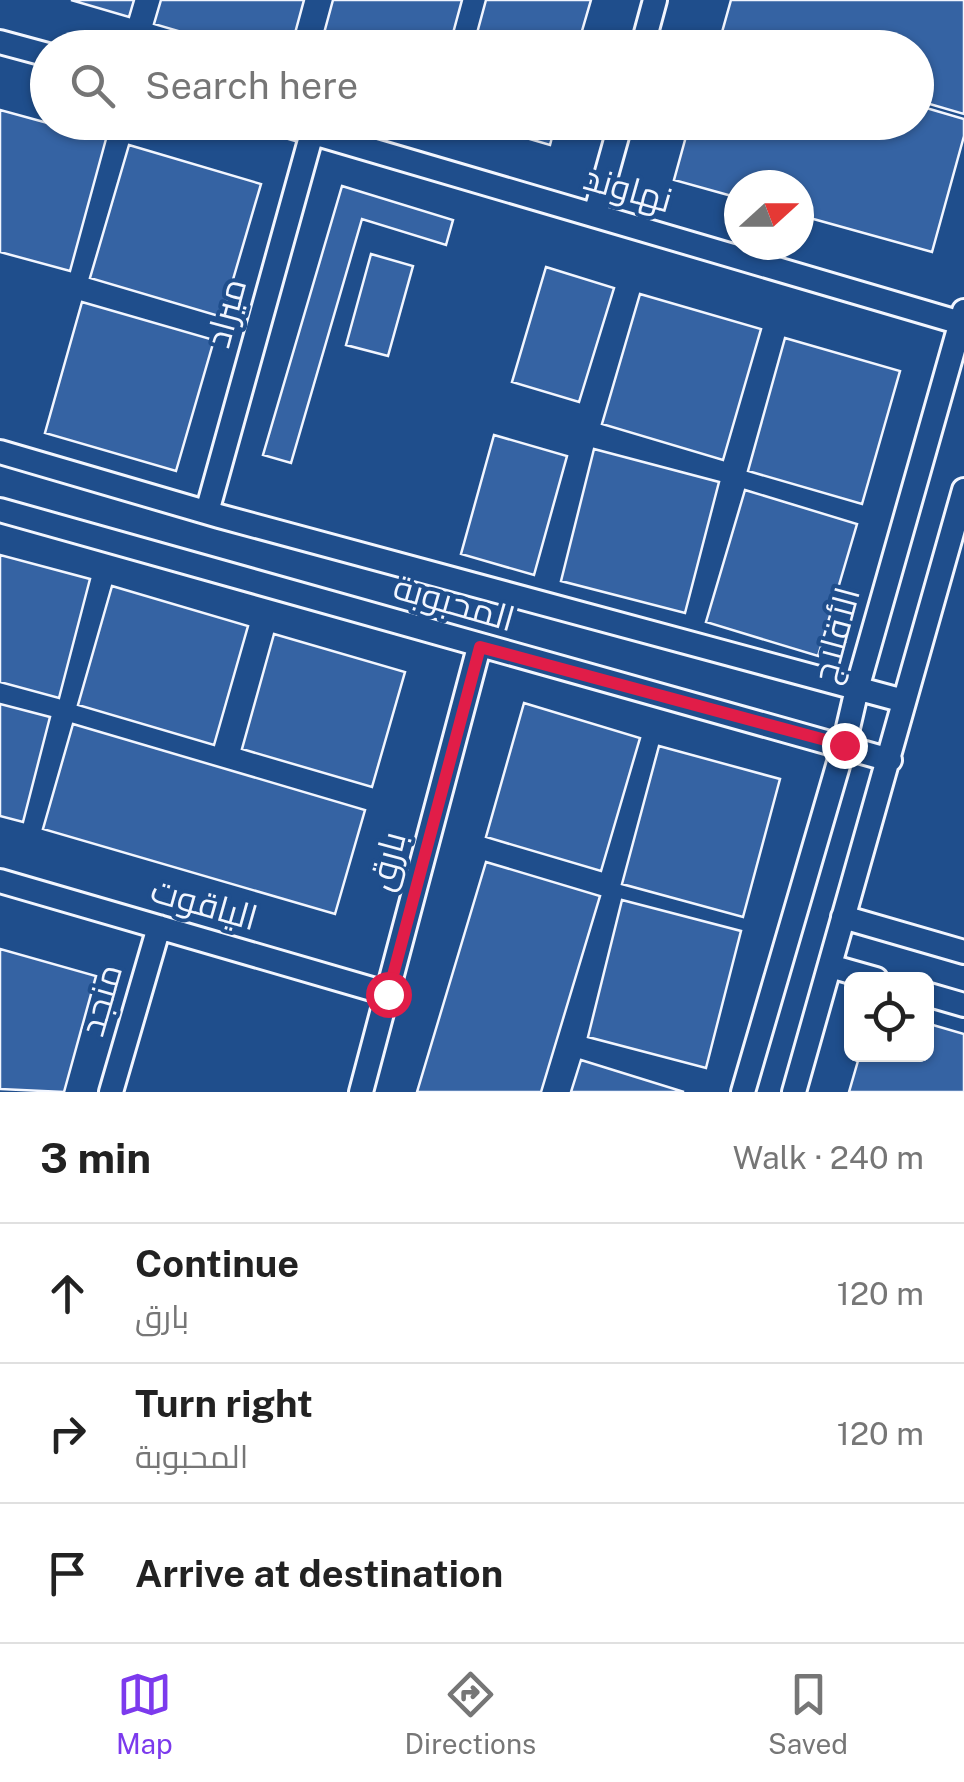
<!DOCTYPE html>
<meta charset="utf-8">
<style>
:root{--surface:#fff;--page:#f6f6f6;--text:#222;--muted:#767676;--line:#e0e0e0;--accent:#7c3aed}
body{margin:0;font-family:"Public Sans",Cairo,sans-serif;background:var(--page);color:var(--text)}
.controls{position:absolute;right:30px;bottom:30px;display:grid;overflow:hidden;border-radius:15px;box-shadow:0 2px 8px #0004}
.controls button{width:90px;height:90px;display:grid;place-items:center;padding:0;border:0;border-bottom:2px solid var(--line);background:var(--surface);color:var(--text);font:50px sans-serif}
.compass{position:absolute;left:724px;top:170px;width:90px;height:90px;border-radius:50%;background:var(--surface);box-shadow:0 2px 8px #0004;rotate:69deg}
.stop{position:absolute;width:30px;height:30px;margin:-22px;border:8px solid #e11d48;border-radius:50%;background:#fff}
.stop.end{background:#e11d48;border-color:#fff;box-shadow:0 2px 10px #0008}
.list{margin:0;padding:0;list-style:none}
h2{display:flex;justify-content:space-between;align-items:center;height:130px;margin:0;padding:0 40px;font-size:42px}
h2 small{font-size:32px;font-weight:400;color:var(--muted)}
.list li{display:grid;grid-template-columns:65px 1fr auto;gap:30px;align-items:center;box-sizing:border-box;height:140px;padding:0 40px;border-top:2px solid var(--line)}
.list b{display:block;font-size:38px;white-space:nowrap}
.list p{margin:0;font-size:32px;white-space:nowrap;color:var(--muted)}
.list em{font-size:32px;font-style:normal;color:var(--muted)}
.icon{flex:none;width:55px;height:55px;fill:none;stroke:currentColor;stroke-width:2;stroke-linecap:round;stroke-linejoin:round}
.map{position:relative;flex:none;width:964px;height:1092px;overflow:hidden}
.search{position:absolute;background:var(--surface);box-shadow:0 2px 8px #0004;left:30px;right:30px;top:30px;height:110px;display:flex;align-items:center;gap:25px;box-sizing:border-box;padding:0 35px;border-radius:55px;color:var(--muted);font-size:38px}
.sheet{height:550px;background:var(--surface)}
nav{display:flex;justify-content:space-around;align-items:center;box-sizing:border-box;height:140px;border-top:2px solid var(--line);background:var(--surface);font-size:28px;color:var(--muted)}
nav a{display:grid;justify-items:center;gap:5px}
nav .on{color:var(--accent)}
.map>svg:first-child{display:block}
.building{fill:#3563a3;stroke:#f2f6ff;stroke-width:2.5}
.lines{fill:none;stroke-linecap:round;stroke-linejoin:round}
.minor-casing{stroke:#f2f6ff;stroke-width:28}
.minor{stroke:#1f4e8c;stroke-width:22}
.route{stroke:#e11d48;stroke-width:12}
.labels{text-anchor:middle;stroke-width:8;stroke-linejoin:round;paint-order:stroke}
.street-label{font-size:35px;fill:#f2f6ff;stroke:#1f4e8c}
</style>
<div class="map">
<svg width="964" height="1092" viewBox="0 0 964 1092">
<rect width="100%" height="100%" fill="#1f4e8c"/>
<!-- building -->
<path class="building" d="M 71,0 L 134,0 L 129,17 Z
M 161,0 L 304,0 L 291,48 L 236,48 L 154,24 Z
M 333,0 L 462,0 L 449,48 L 320,48 Z
M 486,0 L 591,0 L 577,48 L 473,48 Z
M 731,0 L 964,0 L 964,114 L 916,100 L 916,48 L 735,48 L 719,43 Z
M 916,105 L 964,119 L 964,136 L 932,252 L 799,215 L 799,185 L 739,185 L 739,198 L 674,180 L 690,122 L 916,122 Z
M 0,110 L 106,139 L 70,271 L 0,252 Z
M 472,122 L 556,122 L 550,145 Z
M 129,145 L 261,184 L 222,317 L 90,278 Z
M 342,186 L 453,220 L 446,245 L 362,219 L 291,463 L 263,455 Z
M 371,254 L 413,266 L 388,356 L 346,345 Z
M 546,267 L 614,288 L 579,402 L 512,382 Z
M 640,294 L 761,329 L 723,460 L 602,424 Z
M 82,302 L 214,340 L 176,471 L 45,433 Z
M 785,338 L 900,371 L 862,504 L 748,471 Z
M 494,435 L 567,456 L 534,575 L 461,554 Z
M 594,449 L 719,482 L 685,613 L 561,581 Z
M 745,490 L 857,524 L 818,656 L 706,622 Z
M 0,555 L 90,579 L 59,698 L 0,682 Z
M 112,586 L 248,626 L 214,745 L 78,705 Z
M 274,634 L 405,672 L 372,787 L 242,749 Z
M 524,703 L 640,738 L 601,871 L 486,837 Z
M 0,704 L 50,717 L 23,822 L 0,816 Z
M 73,724 L 365,810 L 335,914 L 43,829 Z
M 659,746 L 780,779 L 743,917 L 622,884 Z
M 486,862 L 600,896 L 541,1092 L 417,1092 Z
M 622,900 L 741,931 L 706,1068 L 588,1037 Z
M 0,949 L 96,976 L 64,1092 L 0,1089 Z
M 926,1023 L 964,1034 L 964,1092 L 849,1092 L 860,1054 L 926,1054 Z
M 581,1060 L 684,1092 L 571,1092 Z"/>
<g class="lines">
<defs>
<path id="minor" d="M 0,42 L 48,55
M 642,48 L 655,0
M 276,122 L 961,323
M 595,215 L 621,122
M 0,452 L 219,516 L 904,701
M 0,510 L 890,760
M 207,512 L 312,133
M 0,881 L 389,994
M 843,917 L 964,952
M 830,966 L 876,979
M 926,994 L 964,1005
M 111,1092 L 159,927
M 361,1092 L 479,647
M 743,1092 L 844,745 L 857,689 L 964,311
M 794,1092 L 964,490"/>
</defs>
<!-- minor casing -->
<use href="#minor" class="minor-casing"/>
<!-- minor -->
<use href="#minor" class="minor"/>
</g>
<g class="lines">
<!-- route -->
<path class="route" d="M 388,994 L 480,647 L 844,745"/>
</g>
<g class="labels">
<!-- street labels -->
<g class="street-label">
<text transform="translate(628 189) rotate(16)" y="12">نهاوند</text>
<text transform="translate(226 313) rotate(-75)" y="12">ميراد</text>
<text transform="translate(454 603) rotate(16)" y="12">المحبوبة</text>
<text transform="translate(836 635) rotate(-75)" y="12">الأفلاج</text>
<text transform="translate(387 861) rotate(-75)" y="12">بارق</text>
<text transform="translate(204 904) rotate(16)" y="12">الياقوت</text>
<text transform="translate(101 1000) rotate(-74)" y="12">منجد</text>
</g>
</g>
</svg>
<div class="controls">
<button><svg class="icon" aria-label="locate" viewBox="0 0 24 24"><circle cx="12" cy="12" r="6"/><path d="M12 2v4M12 18v4M2 12h4M18 12h4"/></svg></button>
</div>
<svg class="compass" viewBox="-18 -18 36 36"><path d="M0-13l5 13h-10z" fill="#e53935"/><path d="M0 13l5-13h-10z" fill="#767676"/></svg>
<div class="stop" style="left:388px;top:994px"></div>
<div class="stop end" style="left:844px;top:745px"></div>
<div class="search"><svg class="icon" aria-label="search" viewBox="0 0 24 24"><circle cx="10" cy="10" r="6"/><path d="M15 15l6 6"/></svg>Search here</div>
</div>
<section class="sheet">
<h2>3 min<small>Walk · 240 m</small></h2>
<ul class="list">
<li><svg class="icon" aria-label="ahead" viewBox="0 0 24 24"><path d="M12 20V5M6 11l6-6 6 6"/></svg><div><b>Continue</b><p>بارق</p></div><em>120 m</em></li>
<li><svg class="icon" aria-label="right" viewBox="0 0 24 24"><path d="M7 20v-9h11M14 6l5 5-5 5"/></svg><div><b>Turn right</b><p>المحبوبة</p></div><em>120 m</em></li>
<li><svg class="icon" aria-label="arrive" viewBox="0 0 24 24"><path d="M6 21V4h12l-3 4 3 4H6"/></svg><div><b>Arrive at destination</b></div></li>
</ul>
</section>
<nav>
<a class="on"><svg class="icon" aria-label="map" viewBox="0 0 24 24"><path d="M3 6l6-2 6 2 6-2v14l-6 2-6-2-6 2zM9 4v14M15 6v14"/></svg>Map</a>
<a><svg class="icon" aria-label="directions" viewBox="0 0 24 24"><path d="M12 3l9 9-9 9-9-9zM9 14v-3h6M13 9l2 2-2 2"/></svg>Directions</a>
<a><svg class="icon" aria-label="saved" viewBox="0 0 24 24"><path d="M7 4h10v16l-5-4-5 4z"/></svg>Saved</a>
</nav>
